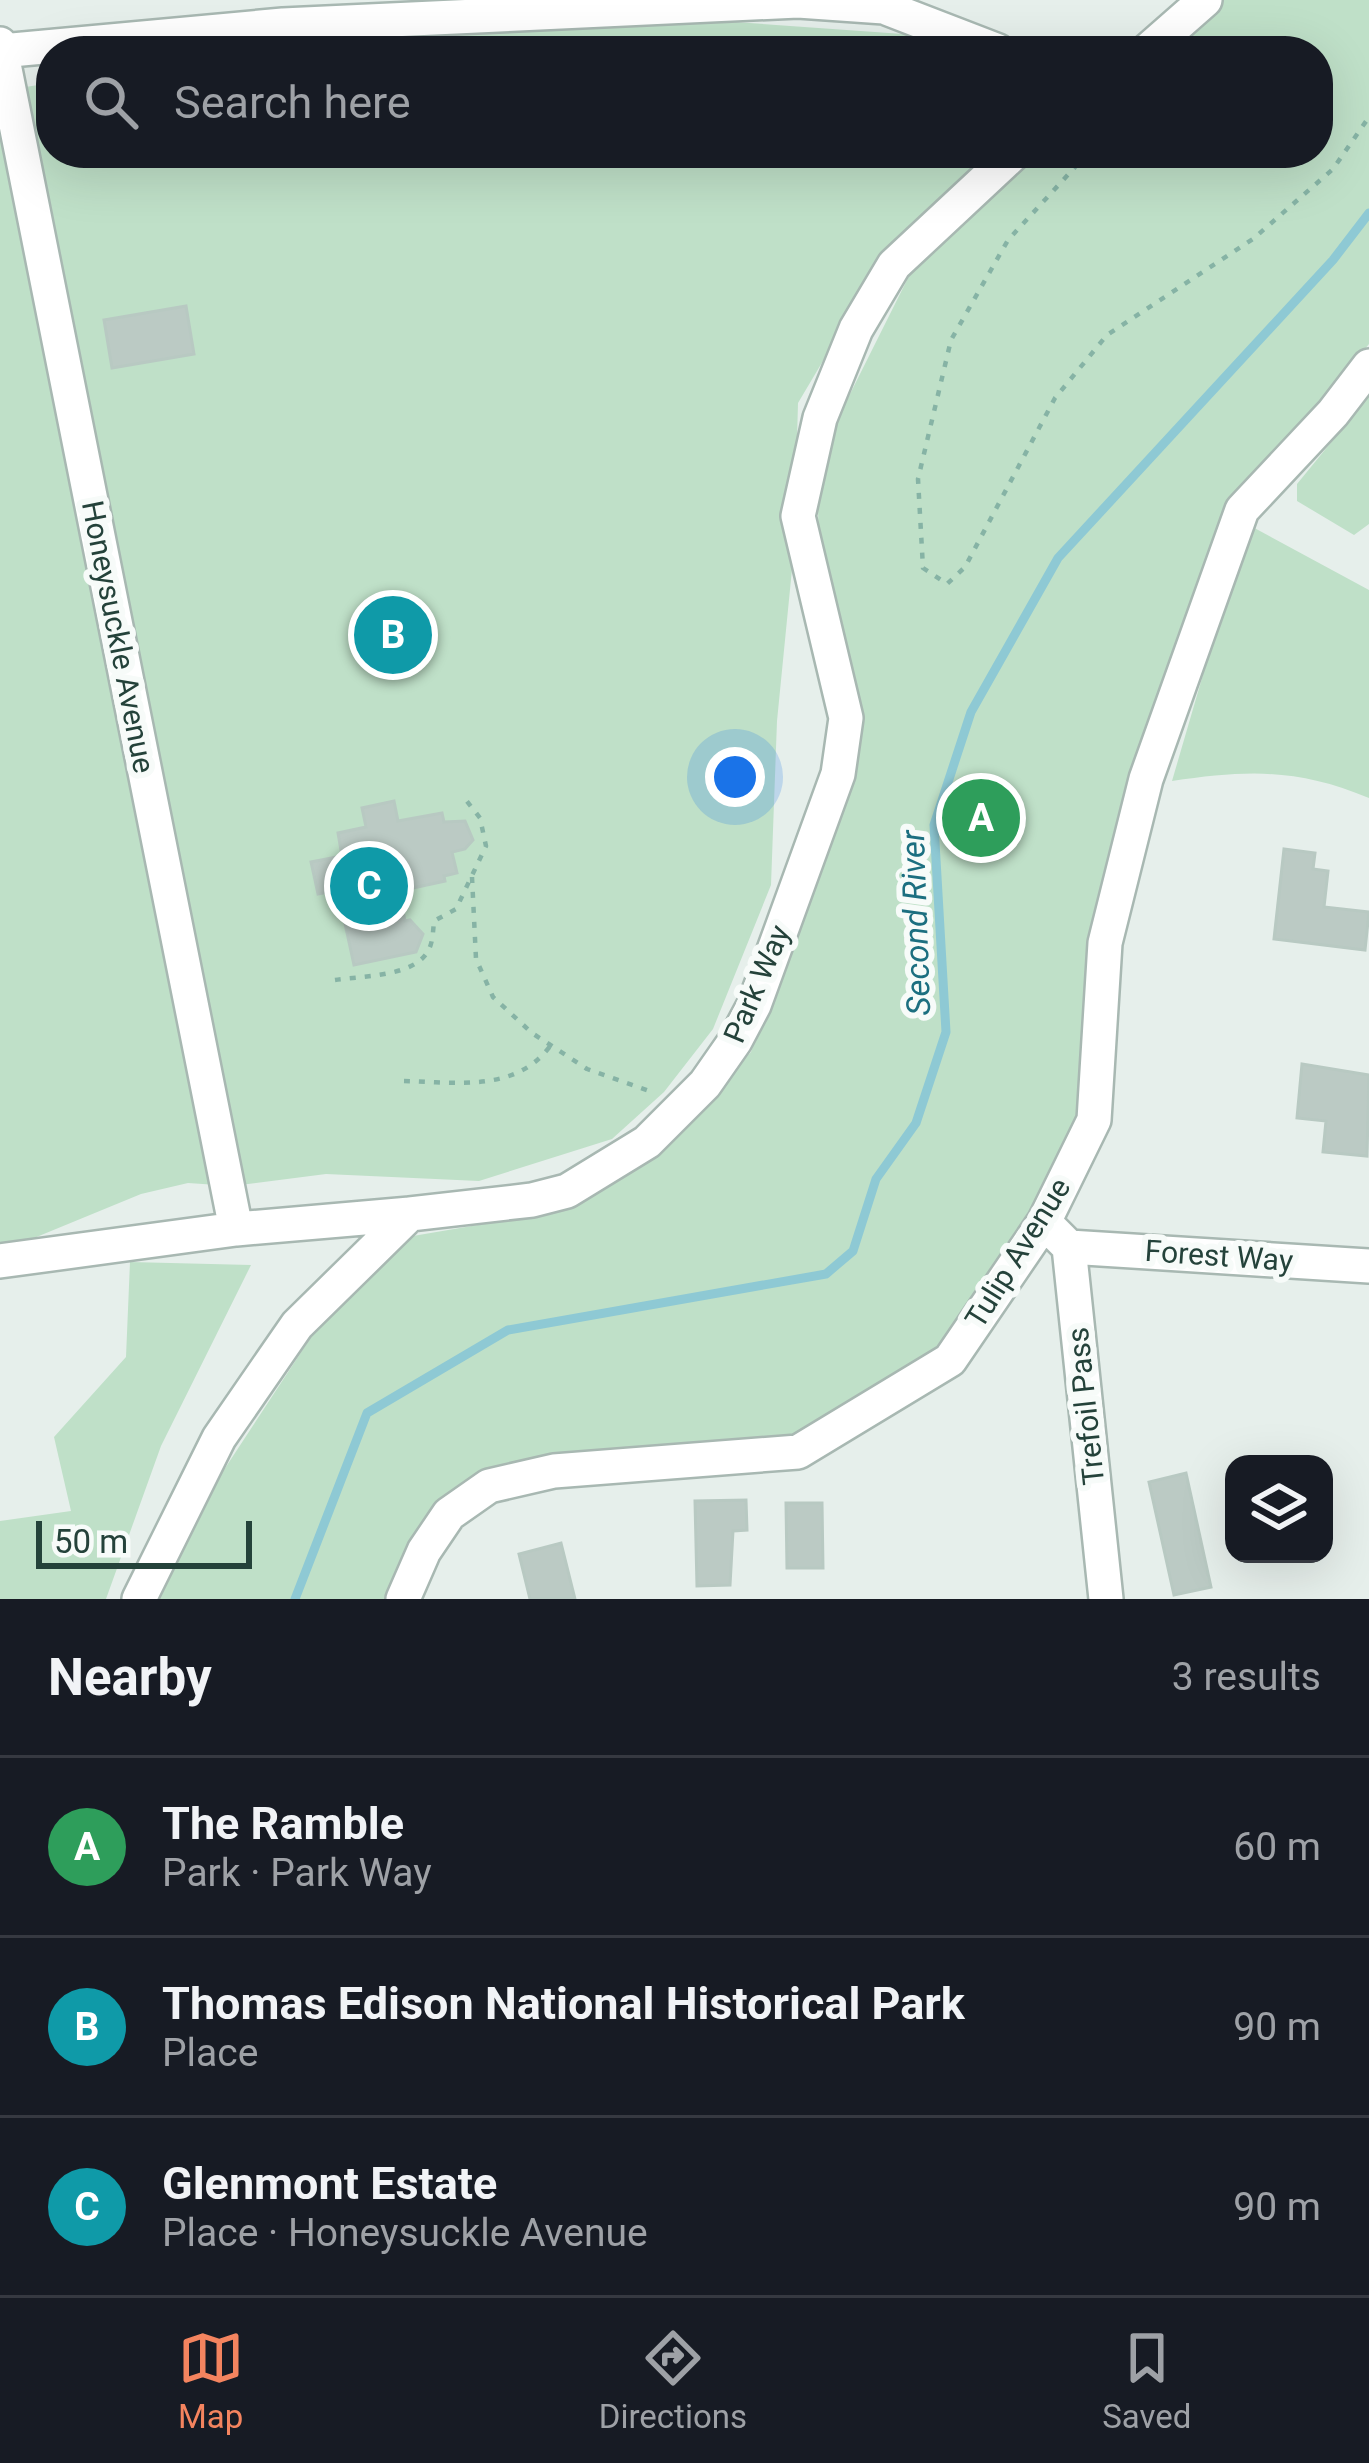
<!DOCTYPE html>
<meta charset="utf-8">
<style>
:root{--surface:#171b24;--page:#242831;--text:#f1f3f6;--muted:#9ea1a6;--line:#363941;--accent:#f4845f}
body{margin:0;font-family:Roboto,sans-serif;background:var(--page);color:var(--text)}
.controls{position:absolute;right:36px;bottom:36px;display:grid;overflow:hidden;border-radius:24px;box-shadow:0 12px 48px #0002}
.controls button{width:108px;height:108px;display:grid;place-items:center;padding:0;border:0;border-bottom:3px solid var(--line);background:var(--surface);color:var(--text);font:60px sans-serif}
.scale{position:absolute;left:36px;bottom:30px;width:216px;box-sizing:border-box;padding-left:12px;border:6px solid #24423a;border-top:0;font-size:33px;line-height:42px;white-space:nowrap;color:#24423a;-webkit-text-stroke:9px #f7fbf9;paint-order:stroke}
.you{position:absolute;left:735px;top:777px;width:42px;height:42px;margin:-30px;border:9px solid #fff;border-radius:50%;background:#1a73e8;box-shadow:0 0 0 18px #1a73e833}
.badge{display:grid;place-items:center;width:78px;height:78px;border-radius:50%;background:var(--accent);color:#fff;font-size:39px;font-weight:700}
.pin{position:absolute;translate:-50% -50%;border:6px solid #fff;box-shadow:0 3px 12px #0006}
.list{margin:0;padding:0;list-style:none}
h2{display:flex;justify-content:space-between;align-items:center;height:156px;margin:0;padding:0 48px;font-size:51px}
h2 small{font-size:39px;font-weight:400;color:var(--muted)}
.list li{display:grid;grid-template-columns:78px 1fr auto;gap:36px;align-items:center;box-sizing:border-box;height:180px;padding:0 48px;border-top:3px solid var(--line)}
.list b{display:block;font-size:45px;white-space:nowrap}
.list p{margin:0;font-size:39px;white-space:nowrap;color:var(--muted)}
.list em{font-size:39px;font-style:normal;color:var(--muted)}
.icon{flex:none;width:66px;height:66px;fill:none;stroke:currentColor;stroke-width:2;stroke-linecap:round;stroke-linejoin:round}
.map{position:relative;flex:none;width:1369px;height:1599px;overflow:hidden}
.search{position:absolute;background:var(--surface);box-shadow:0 12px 48px #0002;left:36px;right:36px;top:36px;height:132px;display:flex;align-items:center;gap:30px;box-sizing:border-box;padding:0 42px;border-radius:48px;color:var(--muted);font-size:45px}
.sheet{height:696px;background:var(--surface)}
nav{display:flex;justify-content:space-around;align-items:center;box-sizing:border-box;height:168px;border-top:3px solid var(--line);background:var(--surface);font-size:33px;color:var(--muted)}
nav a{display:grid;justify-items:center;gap:6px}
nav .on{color:var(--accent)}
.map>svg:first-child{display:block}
.green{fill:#bfe0c8}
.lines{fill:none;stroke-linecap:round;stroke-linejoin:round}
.stream{stroke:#8ec9d4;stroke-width:9}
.building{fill:#bbcac4;stroke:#b8c9c2;stroke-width:3}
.street-casing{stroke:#a8b8b2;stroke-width:38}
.path{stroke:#86b3a5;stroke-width:4.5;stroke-dasharray:6 9;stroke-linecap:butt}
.street{stroke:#fff;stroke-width:33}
.labels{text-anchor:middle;stroke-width:12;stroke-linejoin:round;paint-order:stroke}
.street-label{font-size:30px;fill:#24423a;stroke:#f7fbf9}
.water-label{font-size:33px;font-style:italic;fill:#1c6f80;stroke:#f7fbf9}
</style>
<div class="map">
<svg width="1369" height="1599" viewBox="0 0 1369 1599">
<rect width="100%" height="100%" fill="#e6efeb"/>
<!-- green -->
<path class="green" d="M 1221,0 L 1369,0 L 1369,344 L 1259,477 L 1202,582 L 1083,1110 L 1055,1170 L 945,1349 L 804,1436 L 499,1467 L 394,1599 L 155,1599 L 195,1514 L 315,1331 L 413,1236 L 501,1221 L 598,1182 L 679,1132 L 751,1052 L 857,740 L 819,557 L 817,460 L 914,266 L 1019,166 L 1026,168 L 1044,153 L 1318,153 L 1318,51 L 1168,51 L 1208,19 Z
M 706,20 L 931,36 L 960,51 L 367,51 L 450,44 L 455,23 Z
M 51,83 L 51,153 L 995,153 L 868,285 L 798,403 L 794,549 L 777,721 L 771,885 L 713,1029 L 664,1092 L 612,1139 L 479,1181 L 326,1174 L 232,1186 L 188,1183 L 141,1194 L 0,1252 L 0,91 Z
M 1369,396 L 1369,524 L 1354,535 L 1297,501 L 1297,484 Z
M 1247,524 L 1369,590 L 1369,798 C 1297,768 1248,770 1172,781 Z
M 130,1262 L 251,1265 L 161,1446 L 106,1599 L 0,1599 L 0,1521 L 71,1511 L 54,1437 L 126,1357 Z"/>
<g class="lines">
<!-- stream -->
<path class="stream" d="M 295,1599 L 367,1413 L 508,1330 L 826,1274 L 853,1251 L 876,1179 L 916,1123 L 946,1032 L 934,825 L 971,712 L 1058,558 L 1333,260 L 1369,213"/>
</g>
<!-- building -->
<path class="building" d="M 186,306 L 194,354 L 112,368 L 104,320 Z
M 394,801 L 398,821 L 442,813 L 444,822 L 465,821 L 473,840 L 465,849 L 452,852 L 457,873 L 444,876 L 445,881 L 399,891 L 405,921 L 410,920 L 423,934 L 416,952 L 354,965 L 344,919 L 350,918 L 348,908 L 339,910 L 334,891 L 318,894 L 311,862 L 342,856 L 338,833 L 366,827 L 362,808 Z
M 1284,849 L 1315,853 L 1313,869 L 1328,871 L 1324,907 L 1369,912 L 1365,950 L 1274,939 Z
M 1302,1064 L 1369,1075 L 1367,1156 L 1323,1152 L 1326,1121 L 1297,1118 Z
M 1186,1473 L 1211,1587 L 1174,1595 L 1149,1482 Z
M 746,1500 L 747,1530 L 733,1531 L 730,1585 L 697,1586 L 695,1501 Z
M 786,1503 L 822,1503 L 823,1568 L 787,1568 Z
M 561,1543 L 575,1599 L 530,1599 L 519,1554 Z"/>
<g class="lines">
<defs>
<path id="street" d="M 0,44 L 236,1229
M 0,51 L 283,25 L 798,1 L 884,7 L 998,51
M 1147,51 L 1205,0
M 1044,1222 L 1069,1247 L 1106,1599
M 1069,1247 L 1369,1266
M 0,1261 L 236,1229 L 410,1214
M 139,1599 L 219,1438 L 297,1325 L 410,1214 L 532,1200 L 567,1191 L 647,1142 L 705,1084 L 735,1041 L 754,1005 L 838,774 L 846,718 L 798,516 L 820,418 L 856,329 L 894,265 L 1014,153
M 403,1599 L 424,1551 L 449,1514 L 489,1486 L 554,1471 L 798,1452 L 950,1360 L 1044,1222 L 1094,1120 L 1105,943 L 1146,779 L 1242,510 L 1333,413 L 1369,366"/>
</defs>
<!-- street casing -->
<use href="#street" class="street-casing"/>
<!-- path -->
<path class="path" d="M 1088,153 L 1008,240 L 951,340 L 918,479 L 923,568 L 947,584 L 965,567 L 1055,398 L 1107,335 L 1253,239 L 1333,169 L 1369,117
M 472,877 L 476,959 L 493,997 L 532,1033 L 587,1069 L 652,1092
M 335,980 C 361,976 414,977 428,951 C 433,943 433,930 434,921 L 456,909 L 486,846 L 480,818 L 462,795
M 404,1081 C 457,1082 516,1093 551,1045"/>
<!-- street -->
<use href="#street" class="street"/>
</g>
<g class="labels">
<!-- street labels -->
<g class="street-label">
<text transform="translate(118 637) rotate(79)" y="10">Honeysuckle Avenue</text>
<text transform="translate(757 984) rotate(-67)" y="10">Park Way</text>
<text transform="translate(1018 1253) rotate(-58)" y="10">Tulip Avenue</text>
<text transform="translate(1219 1256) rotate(4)" y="10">Forest Way</text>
<text transform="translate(1086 1406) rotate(-96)" y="10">Trefoil Pass</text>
</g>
<!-- water labels -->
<g class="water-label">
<text transform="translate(915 923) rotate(-92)" y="12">Second River</text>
</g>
</g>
</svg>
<div class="controls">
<button><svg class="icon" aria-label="layers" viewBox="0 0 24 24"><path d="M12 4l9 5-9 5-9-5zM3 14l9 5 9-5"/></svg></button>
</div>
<div class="scale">50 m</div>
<div class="you"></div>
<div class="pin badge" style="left:981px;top:818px;background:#2e9e5b">A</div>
<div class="pin badge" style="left:393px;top:635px;background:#0f9aa8">B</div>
<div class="pin badge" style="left:369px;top:886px;background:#0f9aa8">C</div>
<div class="search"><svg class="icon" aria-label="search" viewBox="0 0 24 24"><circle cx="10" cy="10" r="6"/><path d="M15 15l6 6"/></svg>Search here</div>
</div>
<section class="sheet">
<h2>Nearby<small>3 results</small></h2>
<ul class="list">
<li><span class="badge" style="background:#2e9e5b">A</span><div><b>The Ramble</b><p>Park · Park Way</p></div><em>60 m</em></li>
<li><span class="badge" style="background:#0f9aa8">B</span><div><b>Thomas Edison National Historical Park</b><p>Place</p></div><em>90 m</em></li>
<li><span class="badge" style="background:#0f9aa8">C</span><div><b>Glenmont Estate</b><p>Place · Honeysuckle Avenue</p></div><em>90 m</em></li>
</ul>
</section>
<nav>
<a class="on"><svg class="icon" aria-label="map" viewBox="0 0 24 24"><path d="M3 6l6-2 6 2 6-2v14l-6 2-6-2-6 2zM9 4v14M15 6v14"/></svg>Map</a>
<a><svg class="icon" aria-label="directions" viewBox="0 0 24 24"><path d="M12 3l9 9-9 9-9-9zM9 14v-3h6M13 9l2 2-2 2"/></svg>Directions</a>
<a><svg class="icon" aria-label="saved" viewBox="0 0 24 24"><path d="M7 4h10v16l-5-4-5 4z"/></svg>Saved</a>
</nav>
